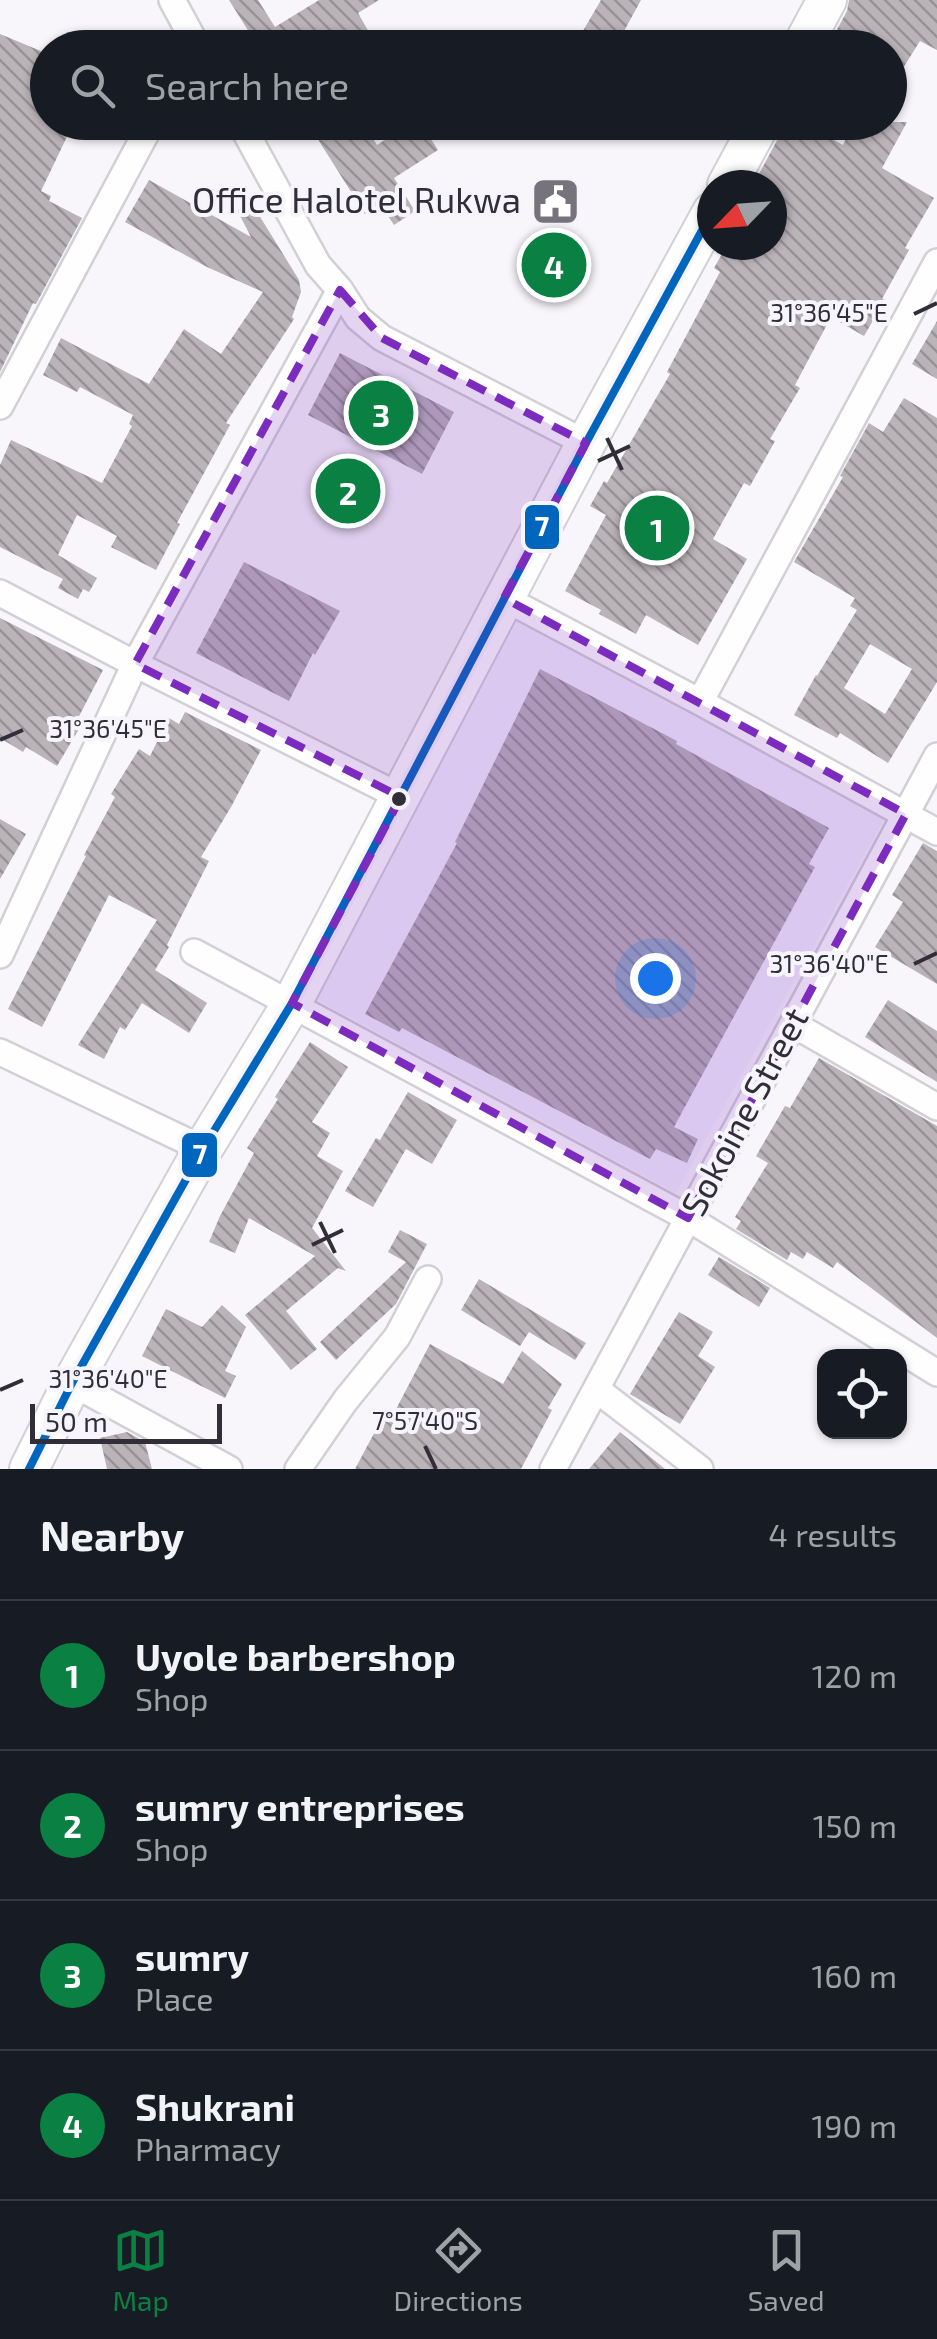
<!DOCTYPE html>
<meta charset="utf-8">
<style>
:root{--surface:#171b24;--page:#242831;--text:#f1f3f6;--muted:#9ea1a6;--line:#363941;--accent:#0b8043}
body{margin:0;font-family:"Exo 2",sans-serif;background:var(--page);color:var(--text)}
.controls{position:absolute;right:30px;bottom:30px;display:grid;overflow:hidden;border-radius:20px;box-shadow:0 2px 8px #0004}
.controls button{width:90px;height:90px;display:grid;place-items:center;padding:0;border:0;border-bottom:2px solid var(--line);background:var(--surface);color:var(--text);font:50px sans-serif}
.compass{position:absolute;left:697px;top:170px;width:90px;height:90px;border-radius:50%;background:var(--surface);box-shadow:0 2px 8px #0004;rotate:245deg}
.scale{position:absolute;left:30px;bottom:25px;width:192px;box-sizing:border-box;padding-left:10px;border:5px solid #312d39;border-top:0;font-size:28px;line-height:35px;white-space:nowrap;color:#312d39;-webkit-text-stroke:8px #f7f5fc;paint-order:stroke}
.you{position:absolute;left:655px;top:978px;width:35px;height:35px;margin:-25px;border:8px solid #fff;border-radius:50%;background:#1a73e8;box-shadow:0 0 0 15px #1a73e833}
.badge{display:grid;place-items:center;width:65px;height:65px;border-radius:50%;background:var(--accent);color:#fff;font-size:32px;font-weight:700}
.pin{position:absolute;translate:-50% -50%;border:5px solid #fff;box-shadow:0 2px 10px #0006}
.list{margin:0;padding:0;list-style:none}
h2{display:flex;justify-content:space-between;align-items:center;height:130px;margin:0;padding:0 40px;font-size:42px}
h2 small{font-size:32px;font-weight:400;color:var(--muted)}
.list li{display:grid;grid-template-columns:65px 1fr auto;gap:30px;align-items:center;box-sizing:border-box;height:150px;padding:0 40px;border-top:2px solid var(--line)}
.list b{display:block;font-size:38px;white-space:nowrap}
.list p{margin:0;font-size:32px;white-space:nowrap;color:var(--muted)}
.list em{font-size:32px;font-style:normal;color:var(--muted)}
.icon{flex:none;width:55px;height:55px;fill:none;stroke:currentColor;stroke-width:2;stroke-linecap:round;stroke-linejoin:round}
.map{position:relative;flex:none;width:937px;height:1469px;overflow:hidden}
.search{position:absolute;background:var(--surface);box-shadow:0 2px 8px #0004;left:30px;right:30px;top:30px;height:110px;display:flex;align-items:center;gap:25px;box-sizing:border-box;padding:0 35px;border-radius:55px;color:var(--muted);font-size:38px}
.sheet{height:730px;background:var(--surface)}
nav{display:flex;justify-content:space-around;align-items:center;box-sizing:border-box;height:140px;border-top:2px solid var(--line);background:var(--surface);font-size:28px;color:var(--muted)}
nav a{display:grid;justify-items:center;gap:5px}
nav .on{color:var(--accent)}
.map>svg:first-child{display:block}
.commercial{fill:#f3effd}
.building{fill:url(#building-back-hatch);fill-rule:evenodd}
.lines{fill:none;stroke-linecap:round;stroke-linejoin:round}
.minor-casing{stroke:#d2d0d7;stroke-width:30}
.highway-casing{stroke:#d2d0d7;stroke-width:42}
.minor{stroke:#fefefe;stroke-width:25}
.highway{stroke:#fefefe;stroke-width:38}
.bus-1-casing{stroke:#f7f5fc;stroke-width:15}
.bus-1{stroke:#0065bd;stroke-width:8}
.marked{fill:#7b2cbf;fill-opacity:0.2;stroke:#7b2cbf;stroke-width:8;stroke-dasharray:20 12;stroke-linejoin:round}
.ticks{fill:none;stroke:#312d39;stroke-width:4}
.bus-dot{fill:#312d39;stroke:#f7f5fc;stroke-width:4}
.labels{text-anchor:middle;stroke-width:8;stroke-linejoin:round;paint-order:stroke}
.poi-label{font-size:35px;fill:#312d39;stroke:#f7f5fc;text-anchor:end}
.street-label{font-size:35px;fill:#312d39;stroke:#f7f5fc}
.ticks-label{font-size:25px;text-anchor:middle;fill:#312d39;stroke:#f7f5fc;stroke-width:8;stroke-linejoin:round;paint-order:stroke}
.line-badge{stroke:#f7f5fc;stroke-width:4}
.badge-label{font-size:28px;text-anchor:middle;font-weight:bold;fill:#fff}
</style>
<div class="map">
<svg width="937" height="1469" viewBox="0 0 937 1469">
<defs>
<pattern id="building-back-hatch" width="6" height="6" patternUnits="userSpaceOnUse" patternTransform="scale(2.5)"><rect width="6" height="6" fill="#bab3b8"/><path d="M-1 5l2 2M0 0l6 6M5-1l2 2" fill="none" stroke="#989297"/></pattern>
</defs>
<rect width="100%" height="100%" fill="#f8f6fb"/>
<!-- commercial -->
<path class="commercial" d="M 509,618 L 885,818 L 676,1193 L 308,995 Z"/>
<!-- building -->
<path class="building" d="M 229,0 L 258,0 L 275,27 L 319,0 L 379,0 L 358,13 L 378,48 L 242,48 L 254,40 Z
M 601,0 L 641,0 L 623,33 L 650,48 L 573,48 Z
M 849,0 L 937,0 L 937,50 L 920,41 L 890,89 L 890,48 L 827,48 L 847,11 Z
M 0,34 L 48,54 L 48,122 L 74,122 L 41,191 L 51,196 L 49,201 L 82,218 L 36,304 L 33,303 L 0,372 Z
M 307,122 L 363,122 L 377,145 L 412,122 L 420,122 L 438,150 L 394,178 L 415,211 L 394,225 L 380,204 L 365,214 Z
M 783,122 L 802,122 L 843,145 L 853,122 L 907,122 L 882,168 L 934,198 L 905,248 L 909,250 L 882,299 L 885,300 L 864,336 L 831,317 L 795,385 L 800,388 L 770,439 L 775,441 L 750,486 L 744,483 L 713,539 L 747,559 L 698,645 L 646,615 L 636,634 L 599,614 L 601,610 L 565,591 L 606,515 L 590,506 L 604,481 L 607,483 L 670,374 L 667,372 L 720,272 L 714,268 L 727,245 L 772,245 L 772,185 L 753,185 L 781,133 Z
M 149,180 L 251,237 L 237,210 L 251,202 L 299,280 L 301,292 L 292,317 L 294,319 L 226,423 L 230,425 L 177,523 L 180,524 L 156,570 L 111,547 L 117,536 L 77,515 L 58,555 L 97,578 L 89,592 L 83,589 L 78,599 L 58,588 L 63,579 L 0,547 L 0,465 L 11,440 L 102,483 L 132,426 L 129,424 L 133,415 L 80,387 L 77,392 L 43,375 L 61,338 L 149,384 L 184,329 L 221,354 L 263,292 L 207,267 L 125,222 Z
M 937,321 L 937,379 L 912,364 Z
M 340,353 L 454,412 L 422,474 L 308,415 Z
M 904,398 L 937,418 L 937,682 L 888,763 L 840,733 L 837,738 L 794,715 L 816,675 L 817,676 L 857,610 L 850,606 L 855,598 L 794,562 L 843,477 L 840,476 L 869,423 L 883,432 ZM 870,644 L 912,669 L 885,714 L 844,688 Z
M 244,562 L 340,611 L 315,655 L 313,653 L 289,701 L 196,653 Z
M 0,618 L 103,670 L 74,726 L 79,729 L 57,766 L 26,747 L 23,752 L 0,738 Z
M 540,669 L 677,741 L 676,744 L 829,828 L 809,864 L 815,867 L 674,1127 L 698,1139 L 687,1163 L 656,1149 L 650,1159 L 402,1028 L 399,1032 L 365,1014 L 457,843 L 455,842 Z
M 185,712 L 261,750 L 231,807 L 201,857 L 209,861 L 167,945 L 169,947 L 155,970 L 207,1003 L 189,1033 L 142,1003 L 125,1030 L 120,1027 L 104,1059 L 78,1045 L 157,920 L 109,895 L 42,1027 L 8,1009 L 86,856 L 84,855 L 115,797 L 111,794 L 139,749 L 150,756 L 169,718 L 179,724 Z
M 0,819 L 26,834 L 0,879 Z
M 923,843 L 937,851 L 937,984 L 875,947 L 903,902 L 892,895 Z
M 888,1000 L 937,1031 L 937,1082 L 865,1037 Z
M 310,1042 L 348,1067 L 312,1122 L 330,1133 L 317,1156 L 343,1171 L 312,1228 L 346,1271 L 338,1268 L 286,1311 L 317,1349 L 291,1370 L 245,1315 L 315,1256 L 249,1218 L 235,1253 L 209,1242 L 220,1216 L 254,1153 L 247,1148 L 278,1099 L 275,1097 Z
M 819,1058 L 937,1126 L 937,1338 L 837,1262 L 833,1268 L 807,1252 L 803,1259 L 791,1252 L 787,1260 L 736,1229 L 741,1221 L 735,1217 L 768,1163 L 756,1156 L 785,1106 L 790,1108 Z
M 408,1092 L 457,1120 L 432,1164 L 406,1149 L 373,1207 L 345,1191 L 376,1138 L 380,1140 Z
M 400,1230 L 427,1244 L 396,1304 L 336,1360 L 320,1342 L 406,1262 L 388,1252 Z
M 719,1257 L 770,1288 L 759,1307 L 708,1275 Z
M 479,1279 L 586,1343 L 575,1360 L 529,1332 L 520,1346 L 461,1310 Z
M 222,1305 L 246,1327 L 225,1371 L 236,1376 L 225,1398 L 142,1356 L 166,1309 L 202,1327 Z
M 679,1312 L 713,1332 L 698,1356 L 715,1367 L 680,1424 L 630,1394 Z
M 430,1344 L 503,1384 L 522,1351 L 562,1384 L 548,1408 L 552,1410 L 521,1469 L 355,1469 L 387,1409 L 394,1413 Z
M 127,1432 L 145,1442 L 152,1469 L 107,1469 L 100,1438 Z
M 620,1432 L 665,1469 L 589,1469 Z"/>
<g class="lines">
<defs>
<path id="minor" d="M 172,0 L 198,48
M 240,122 L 318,265 L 340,290 L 358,318 L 382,338 L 586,443
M 0,406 L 152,122
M 0,593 L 135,664 L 401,797
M 504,598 L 700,702 L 937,832
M 700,702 L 937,262
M 194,952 L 688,1218 L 937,1373
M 0,955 L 135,664 L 340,290
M 793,1024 L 937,1107
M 0,1052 L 203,1149
M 72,1383 L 229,1469
M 596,1389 L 700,1469
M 298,1469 L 345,1401 L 397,1337 L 428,1279
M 553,1469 L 937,756"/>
<path id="highway" d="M 801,48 L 827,0
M 727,185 L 761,122
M 29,1469 L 72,1383 L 203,1149 L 292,1003 L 586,443 L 712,212"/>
</defs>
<!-- minor casing -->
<use href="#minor" class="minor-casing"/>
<!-- highway casing -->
<use href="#highway" class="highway-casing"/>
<!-- minor -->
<use href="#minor" class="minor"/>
<!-- highway -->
<use href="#highway" class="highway"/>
<defs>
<path id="bus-1" d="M 29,1469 L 72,1383 L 203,1149 L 292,1003 L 586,443 L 712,212"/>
</defs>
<!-- bus-1 casing -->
<use href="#bus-1" class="bus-1-casing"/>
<!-- bus-1 -->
<use href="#bus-1" class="bus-1"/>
</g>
<!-- marked area -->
<path class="marked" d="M 340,290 L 382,338 L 586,443 L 504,598 L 906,814 L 688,1218 L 292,1003 L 401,797 L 135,664 Z"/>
<!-- ticks -->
<path class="ticks" d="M 914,314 L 937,303M 607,438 L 622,470M 598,461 L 630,446M 0,740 L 23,730M 914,964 L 937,953M 320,1222 L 335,1253M 312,1245 L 343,1230M 0,1390 L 23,1380M 425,1446 L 436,1469"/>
<!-- icons -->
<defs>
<symbol id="civic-square" viewBox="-11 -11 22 22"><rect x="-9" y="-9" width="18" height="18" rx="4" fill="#77737d" stroke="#f7f5fc"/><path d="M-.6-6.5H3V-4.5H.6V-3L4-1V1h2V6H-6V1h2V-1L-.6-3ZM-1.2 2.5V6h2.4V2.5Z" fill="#fff"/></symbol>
</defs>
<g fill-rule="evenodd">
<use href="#civic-square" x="528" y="174" width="55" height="55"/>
</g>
<!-- markers -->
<circle class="bus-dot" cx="399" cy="799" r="9"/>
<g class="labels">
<!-- poi labels -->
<g class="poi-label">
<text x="521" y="213">Office Halotel Rukwa</text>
</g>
<!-- street labels -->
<g class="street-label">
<text transform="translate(745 1112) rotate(-62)" y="12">Sokoine Street</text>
</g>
</g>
<g class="ticks-label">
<text x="829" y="322">31°36'45"E</text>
<text x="108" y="738">31°36'45"E</text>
<text x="829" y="973">31°36'40"E</text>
<text x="108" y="1388">31°36'40"E</text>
<text x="425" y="1430">7°57'40"S</text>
</g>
<g class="line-badge">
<rect x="523" y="503" width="38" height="48" rx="10" fill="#0065bd"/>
<rect x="180" y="1131" width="39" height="48" rx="10" fill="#0065bd"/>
</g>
<g class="badge-label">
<text x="542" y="536">7</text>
<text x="200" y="1164">7</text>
</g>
</svg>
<div class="controls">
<button><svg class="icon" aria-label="locate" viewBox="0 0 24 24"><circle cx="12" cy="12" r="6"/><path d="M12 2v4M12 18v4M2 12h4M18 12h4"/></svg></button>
</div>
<svg class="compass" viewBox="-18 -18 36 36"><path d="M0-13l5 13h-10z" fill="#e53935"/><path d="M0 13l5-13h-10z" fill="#9ea1a6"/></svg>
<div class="scale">50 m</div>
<div class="you"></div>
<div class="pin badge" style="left:657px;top:528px">1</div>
<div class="pin badge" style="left:348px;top:491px">2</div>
<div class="pin badge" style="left:381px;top:413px">3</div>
<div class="pin badge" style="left:554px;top:265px">4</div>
<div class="search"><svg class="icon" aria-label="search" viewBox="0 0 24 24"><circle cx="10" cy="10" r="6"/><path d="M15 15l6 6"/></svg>Search here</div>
</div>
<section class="sheet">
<h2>Nearby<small>4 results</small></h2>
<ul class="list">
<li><span class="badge">1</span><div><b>Uyole barbershop</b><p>Shop</p></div><em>120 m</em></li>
<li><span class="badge">2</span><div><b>sumry entreprises</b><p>Shop</p></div><em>150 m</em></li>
<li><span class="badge">3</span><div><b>sumry</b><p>Place</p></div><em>160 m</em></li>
<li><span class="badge">4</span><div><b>Shukrani</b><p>Pharmacy</p></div><em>190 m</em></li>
</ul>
</section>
<nav>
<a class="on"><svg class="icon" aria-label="map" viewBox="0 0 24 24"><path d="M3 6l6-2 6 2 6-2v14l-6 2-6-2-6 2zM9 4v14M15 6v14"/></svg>Map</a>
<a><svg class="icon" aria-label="directions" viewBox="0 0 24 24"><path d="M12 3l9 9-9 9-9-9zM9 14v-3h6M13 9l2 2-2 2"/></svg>Directions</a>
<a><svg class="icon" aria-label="saved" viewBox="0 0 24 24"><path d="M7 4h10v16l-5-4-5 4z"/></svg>Saved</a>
</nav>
